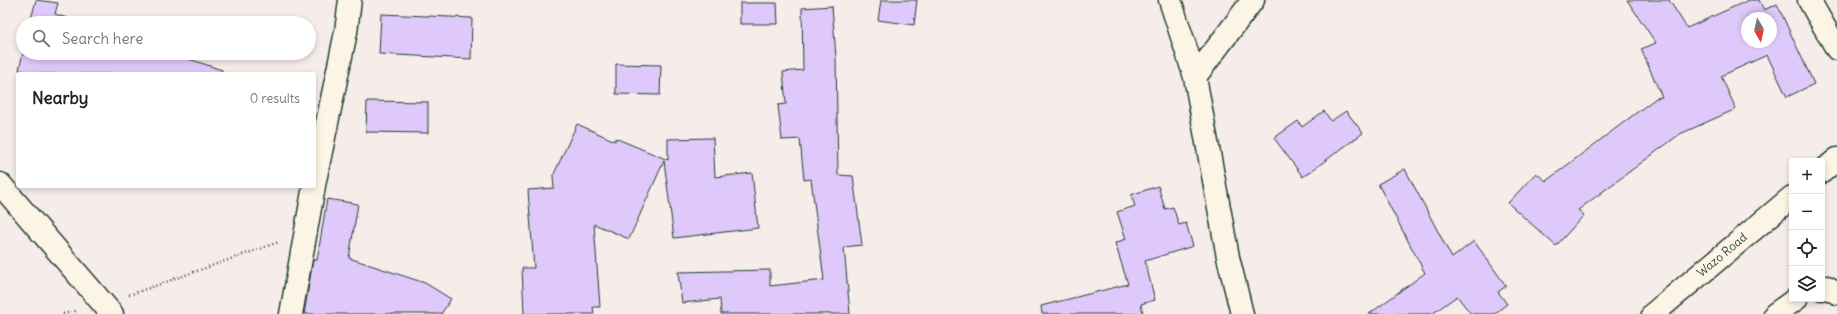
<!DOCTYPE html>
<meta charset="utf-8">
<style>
:root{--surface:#fff;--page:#f6f6f6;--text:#222;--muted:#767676;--line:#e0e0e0}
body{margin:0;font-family:Delius,sans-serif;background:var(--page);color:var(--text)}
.controls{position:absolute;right:12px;bottom:12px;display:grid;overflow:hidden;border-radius:4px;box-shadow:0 2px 6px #0003}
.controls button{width:36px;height:36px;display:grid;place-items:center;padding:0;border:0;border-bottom:1px solid var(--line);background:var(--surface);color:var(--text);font:20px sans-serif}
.compass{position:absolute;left:1741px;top:12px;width:36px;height:36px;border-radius:50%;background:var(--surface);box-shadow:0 2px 6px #0003;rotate:172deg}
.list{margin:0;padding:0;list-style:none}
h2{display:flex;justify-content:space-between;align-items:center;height:52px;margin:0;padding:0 16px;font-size:17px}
h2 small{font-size:13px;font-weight:400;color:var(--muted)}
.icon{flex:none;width:22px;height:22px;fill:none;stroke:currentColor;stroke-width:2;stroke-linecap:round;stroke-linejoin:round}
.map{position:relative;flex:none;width:1837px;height:314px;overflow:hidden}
.search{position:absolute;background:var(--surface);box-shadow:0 2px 6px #0003;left:16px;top:16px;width:300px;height:44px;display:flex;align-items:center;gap:10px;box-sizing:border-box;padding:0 14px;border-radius:22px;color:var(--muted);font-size:15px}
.panel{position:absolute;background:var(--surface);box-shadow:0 2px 6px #0003;left:16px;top:72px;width:300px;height:116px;border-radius:4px}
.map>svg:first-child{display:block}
.building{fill:#dfc9fa;stroke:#1f3d34;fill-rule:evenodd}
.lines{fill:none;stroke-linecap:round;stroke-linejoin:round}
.minor-casing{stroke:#1f3d34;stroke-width:25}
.major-casing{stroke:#1f3d34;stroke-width:25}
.path{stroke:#1f3d34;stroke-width:2.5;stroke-dasharray:1 3;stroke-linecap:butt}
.minor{stroke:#fcf5e5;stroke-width:22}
.major{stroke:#fcf5e5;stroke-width:22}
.labels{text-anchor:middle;stroke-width:4;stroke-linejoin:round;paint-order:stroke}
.street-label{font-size:12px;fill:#1f3d34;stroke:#fcf5e5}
</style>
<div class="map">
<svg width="1837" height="314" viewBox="0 0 1837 314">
<rect width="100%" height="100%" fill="#f6ece9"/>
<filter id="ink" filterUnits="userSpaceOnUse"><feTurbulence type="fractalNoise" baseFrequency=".025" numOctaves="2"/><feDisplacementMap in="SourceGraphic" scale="8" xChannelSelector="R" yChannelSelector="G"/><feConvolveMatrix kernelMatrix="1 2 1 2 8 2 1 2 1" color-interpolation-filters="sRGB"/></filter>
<g filter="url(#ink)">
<!-- building -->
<path class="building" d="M 36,0 L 58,3 L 55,14 L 82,23 L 30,23 Z
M 881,0 L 917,0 L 914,25 L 878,20 Z
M 1627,0 L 1669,0 L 1687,28 L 1749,0 L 1759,0 L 1764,10 L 1777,4 L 1814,84 L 1787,97 L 1767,55 L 1721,76 L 1736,109 L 1680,134 L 1578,210 L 1584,215 L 1556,246 L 1508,203 L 1536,173 L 1546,181 L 1656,98 L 1662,97 L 1641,49 L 1656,43 ZM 1747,18 L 1771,18 L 1771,42 L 1747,42 Z
M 740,3 L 777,3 L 778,24 L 740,24 Z
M 832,6 L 836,57 L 838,175 L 853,176 L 862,245 L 844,247 L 850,314 L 721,314 L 720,299 L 682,303 L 678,272 L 770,270 L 770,286 L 824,280 L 811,179 L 804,180 L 800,139 L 782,140 L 778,105 L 786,104 L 783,72 L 803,70 L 802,8 Z
M 381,14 L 472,18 L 471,59 L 379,54 Z
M 23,53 L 171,53 L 222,70 L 222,74 L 39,74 L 19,70 Z
M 616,64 L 661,65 L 660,95 L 616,94 Z
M 367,101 L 428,102 L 428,133 L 366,132 Z
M 1324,111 L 1331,121 L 1346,111 L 1363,133 L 1303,177 L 1274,138 L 1298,121 L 1302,127 Z
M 577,124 L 615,141 L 615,138 L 668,160 L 668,139 L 713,138 L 715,177 L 752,173 L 758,228 L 674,238 L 664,161 L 629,239 L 594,224 L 600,307 L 593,307 L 594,314 L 524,314 L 522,268 L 534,268 L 528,190 L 554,188 L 553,176 Z
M 1405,169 L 1452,258 L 1474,241 L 1506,286 L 1498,292 L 1507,304 L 1494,314 L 1471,314 L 1457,296 L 1432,314 L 1369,314 L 1425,273 L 1378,184 Z
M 1158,186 L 1165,209 L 1173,207 L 1179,225 L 1186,223 L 1193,246 L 1145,261 L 1155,300 L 1141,304 L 1143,314 L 1042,314 L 1041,306 L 1128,284 L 1115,243 L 1126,239 L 1117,212 L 1135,206 L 1131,195 Z
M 327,199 L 358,204 L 349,258 L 425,283 L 451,299 L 441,314 L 304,314 L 313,260 L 317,260 Z"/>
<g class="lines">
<defs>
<path id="minor" d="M 1170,0 L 1195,77 L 1228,257 L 1242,314
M 1809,0 L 1837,49
M 1195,77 L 1253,0
M 0,184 L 112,314
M 314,185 L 346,32 L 350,0
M 1822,289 L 1827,287 L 1837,293
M 291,314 L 314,186
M 1775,314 L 1796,299"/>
<path id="major" d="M 1822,172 L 1837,159
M 1653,314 L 1792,197"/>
</defs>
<!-- minor casing -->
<use href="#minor" class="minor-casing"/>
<!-- major casing -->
<use href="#major" class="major-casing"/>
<!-- path -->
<path class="path" d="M 129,295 L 279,242
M 63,314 L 76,311"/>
<!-- minor -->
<use href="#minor" class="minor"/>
<!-- major -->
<use href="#major" class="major"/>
</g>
</g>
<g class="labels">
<!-- street labels -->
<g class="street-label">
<text transform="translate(1722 255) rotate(-40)" y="4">Wazo Road</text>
</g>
</g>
</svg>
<div class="controls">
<button>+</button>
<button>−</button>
<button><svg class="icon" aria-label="locate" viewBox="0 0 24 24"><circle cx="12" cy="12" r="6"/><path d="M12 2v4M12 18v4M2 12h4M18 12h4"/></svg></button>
<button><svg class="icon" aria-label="layers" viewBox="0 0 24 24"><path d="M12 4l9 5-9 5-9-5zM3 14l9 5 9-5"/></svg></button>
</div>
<svg class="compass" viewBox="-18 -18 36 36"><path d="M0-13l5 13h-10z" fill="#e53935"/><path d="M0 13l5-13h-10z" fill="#767676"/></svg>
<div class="search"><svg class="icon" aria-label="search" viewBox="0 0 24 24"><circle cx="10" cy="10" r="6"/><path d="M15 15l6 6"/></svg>Search here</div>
<section class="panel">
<h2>Nearby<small>0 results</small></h2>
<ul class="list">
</ul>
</section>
</div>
